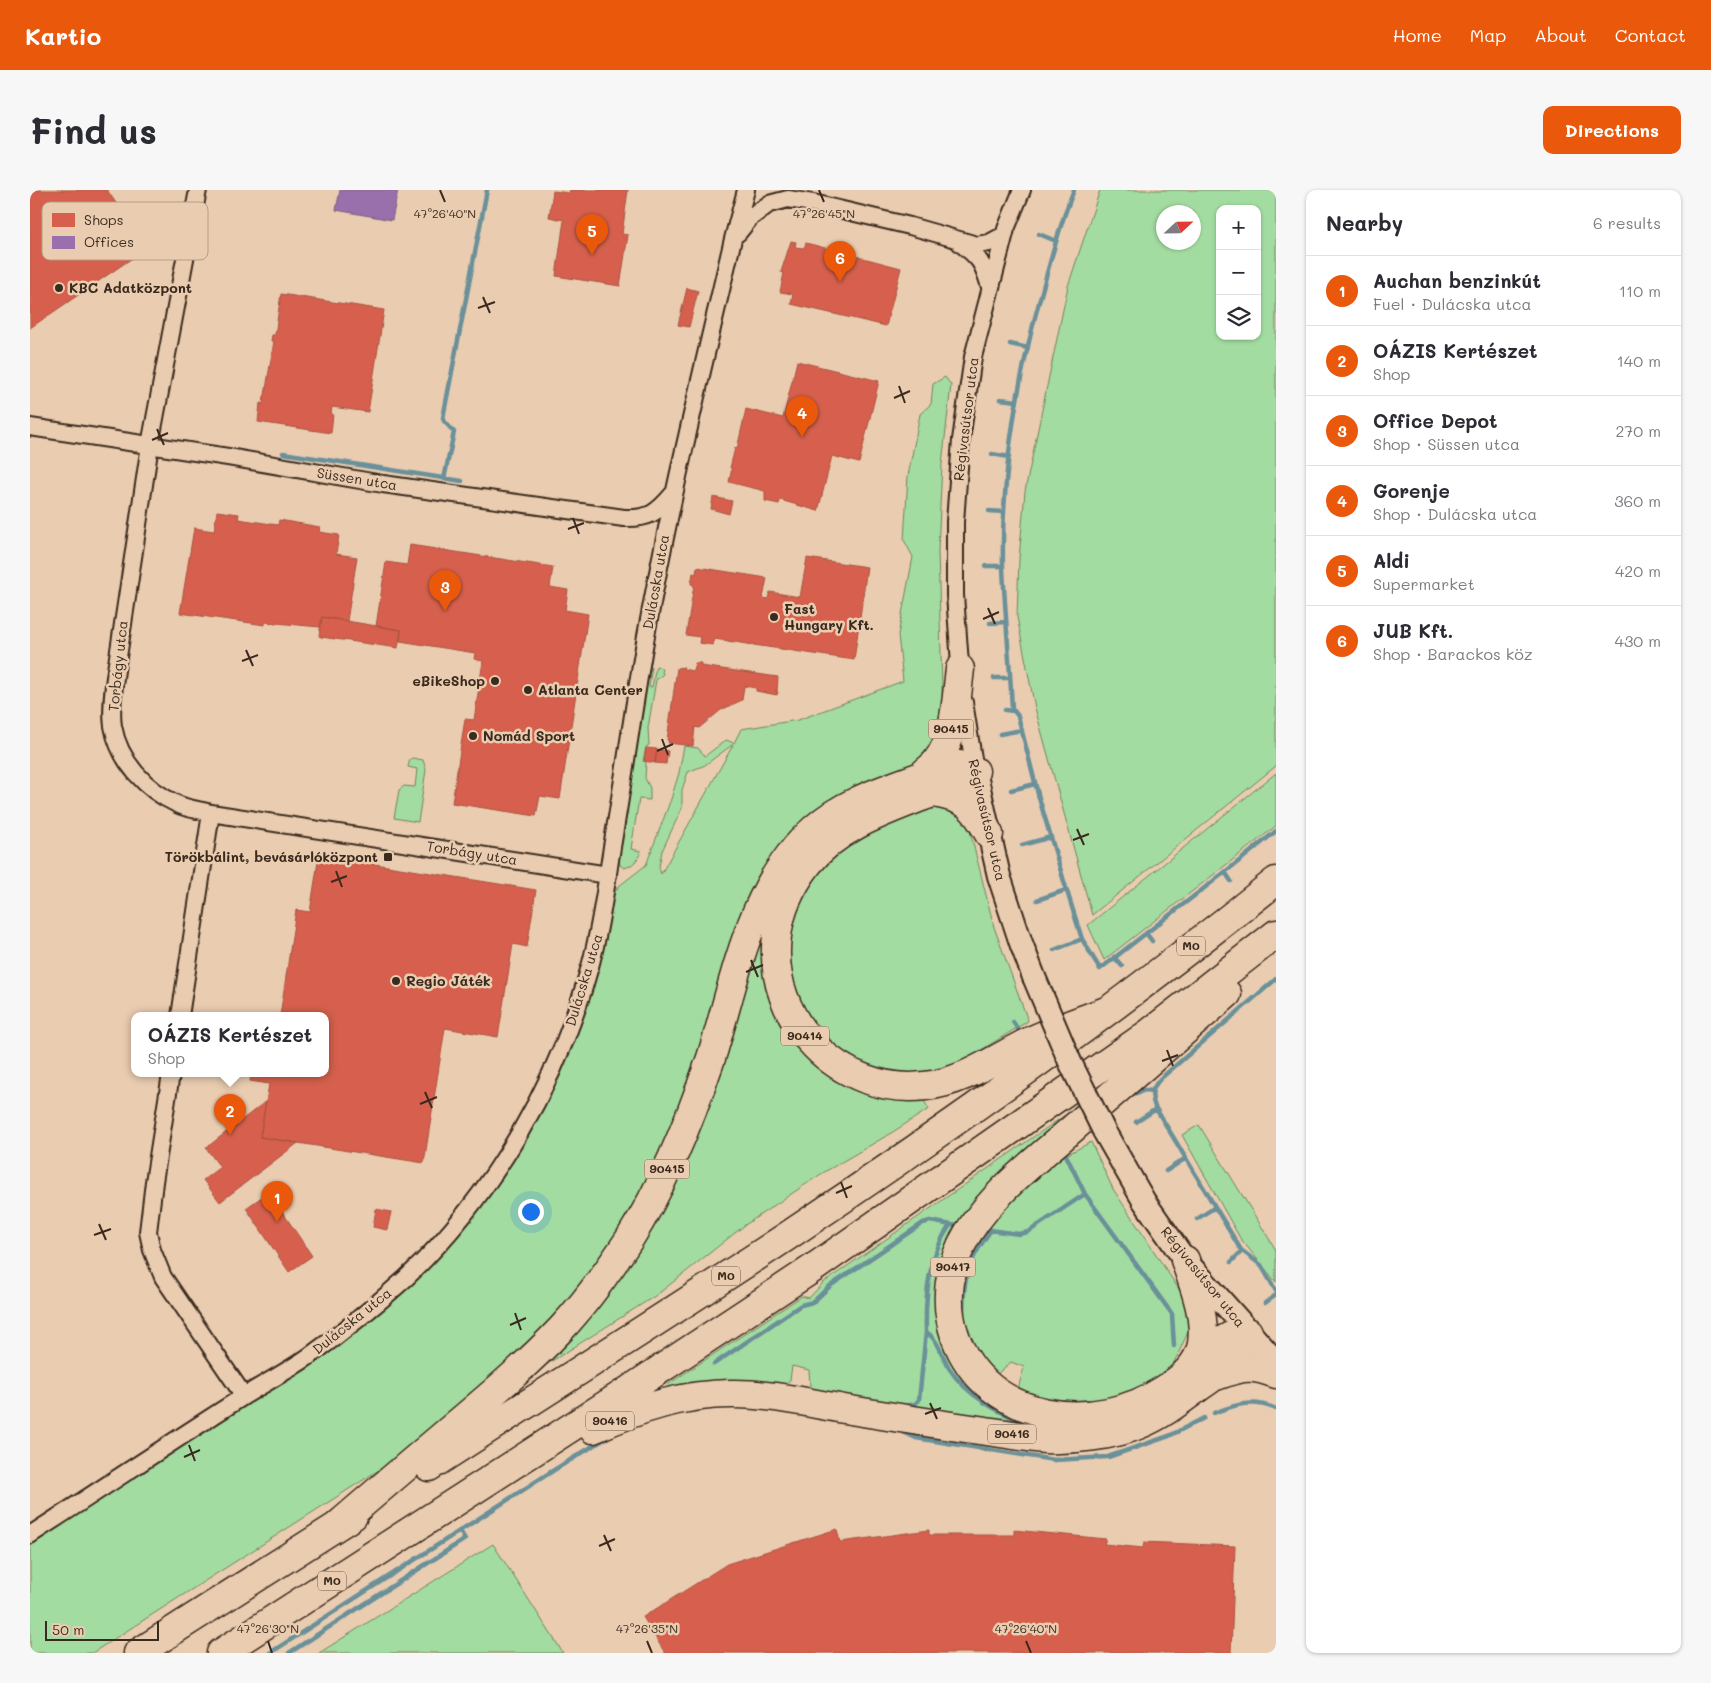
<!DOCTYPE html>
<meta charset="utf-8">
<style>
:root{--surface:#fff;--page:#f7f7f7;--text:#2b2b33;--muted:#7c7c81;--line:#e1e1e2;--accent:#ea580c}
body{margin:0;font-family:Mali,sans-serif;background:var(--page);color:var(--text)}
.controls{position:absolute;right:15px;top:15px;display:grid;overflow:hidden;border-radius:10px;box-shadow:0 1px 4px #0004}
.controls button{width:45px;height:45px;display:grid;place-items:center;padding:0;border:0;border-bottom:1px solid var(--line);background:var(--surface);color:var(--text);font:25px sans-serif}
.compass{position:absolute;left:1126px;top:15px;width:45px;height:45px;border-radius:50%;background:var(--surface);box-shadow:0 1px 4px #0004;rotate:68deg}
.scale{position:absolute;left:15px;bottom:12px;width:114px;box-sizing:border-box;padding-left:5px;border:2px solid #3b2a1e;border-top:0;font-size:14px;line-height:18px;white-space:nowrap;color:#3b2a1e;-webkit-text-stroke:4px #eacdb1;paint-order:stroke}
.you{position:absolute;left:500px;top:1021px;width:18px;height:18px;margin:-12px;border:4px solid #fff;border-radius:50%;background:#1a73e8;box-shadow:0 0 0 8px #1a73e833}
.badge{display:grid;place-items:center;width:32px;height:32px;border-radius:50%;background:var(--accent);color:#fff;font-size:16px;font-weight:700}
.pin{position:absolute;translate:-50% -41px;filter:drop-shadow(0 1px 2px #0008)}
.pin::after{content:'';position:absolute;top:26px;width:18px;height:15px;background:inherit;clip-path:polygon(0 0,100% 0,50% 100%)}
.popup{position:absolute;left:101px;top:822px;width:198px;height:65px;box-sizing:border-box;display:grid;place-content:center;border-radius:10px;background:var(--surface);filter:drop-shadow(0 1px 4px #0005);font-size:16px;white-space:nowrap;color:var(--muted)}
.popup b{font-size:19px;color:var(--text)}
.popup::after{content:'';position:absolute;left:50%;top:100%;margin-left:-10px;border:10px solid transparent;border-top-color:var(--surface)}
.list{margin:0;padding:0;list-style:none}
h2{display:flex;justify-content:space-between;align-items:center;height:65px;margin:0;padding:0 20px;font-size:21px}
h2 small{font-size:16px;font-weight:400;color:var(--muted)}
.list li{display:grid;grid-template-columns:32px 1fr auto;gap:15px;align-items:center;box-sizing:border-box;height:70px;padding:0 20px;border-top:1px solid var(--line)}
.list b{display:block;font-size:19px;white-space:nowrap}
.list p{margin:0;font-size:16px;white-space:nowrap;color:var(--muted)}
.list em{font-size:16px;font-style:normal;color:var(--muted)}
.icon{flex:none;width:28px;height:28px;fill:none;stroke:currentColor;stroke-width:2;stroke-linecap:round;stroke-linejoin:round}
.map{position:relative;flex:none;width:1246px;height:1463px;overflow:hidden;border-radius:10px}
header{display:flex;align-items:center;gap:30px;box-sizing:border-box;height:70px;padding:0 25px;background:var(--accent);color:#fff}
header strong{font-size:24px}
nav{display:flex;gap:28px;margin-inline-start:auto;font-size:18px}
.intro{display:flex;align-items:center;justify-content:space-between;box-sizing:border-box;height:120px;padding:0 30px}
h1{margin:0;font-size:35px}
.button{padding:12px 22px;border-radius:10px;background:var(--accent);color:#fff;font-size:18px;font-weight:700}
main{display:flex;gap:30px;padding:0 30px}
aside{flex:1;background:var(--surface);border-radius:10px;box-shadow:0 1px 4px #0004}
.map>svg:first-child{display:block}
.green{fill:#a2dca1;stroke:#6e8360;fill-rule:evenodd}
.shops{fill:#d6604d;stroke:#a8503f}
.offices{fill:#9970ab;stroke:#7d5b81}
.lines{fill:none;stroke-linecap:round;stroke-linejoin:round}
.stream{stroke:#6a9099;stroke-width:4.5}
.street-casing{stroke:#3b2a1e;stroke-width:20}
.secondary-casing{stroke:#3b2a1e;stroke-width:26}
.highway-casing{stroke:#3b2a1e;stroke-width:31}
.street{stroke:#eacdb1;stroke-width:16}
.secondary{stroke:#eacdb1;stroke-width:22}
.highway{stroke:#eacdb1;stroke-width:28}
.secondary-bridge-casing{stroke:#3b2a1e;stroke-width:26;stroke-linecap:butt}
.secondary-bridge{stroke:#eacdb1;stroke-width:22}
.ticks{fill:none;stroke:#3b2a1e;stroke-width:2}
.poi-dot{fill:#3b2a1e;stroke:#eacdb1;stroke-width:2}
.labels{text-anchor:middle;stroke-width:5;stroke-linejoin:round;paint-order:stroke}
.shield{fill:#eacdb1;stroke:#705b4a;stroke-width:1}
.shield-label{font-size:12px;font-weight:bold;fill:#3b2a1e}
.poi-label{font-size:14px;font-weight:bold;fill:#3b2a1e;stroke:#eacdb1;text-anchor:start}
.street-label{font-size:14px;fill:#3b2a1e;stroke:#eacdb1}
.key{fill:#eacdb1;stroke:#b69c85;stroke-width:1}
.key-label{font-size:14px;fill:#3b2a1e}
.ticks-label{font-size:12px;text-anchor:middle;fill:#3b2a1e;stroke:#eacdb1;stroke-width:5;stroke-linejoin:round;paint-order:stroke}
</style>
<header>
<strong>Kartio</strong>
<nav><a>Home</a><a>Map</a><a>About</a><a>Contact</a></nav>
</header>
<div class="intro"><h1>Find us</h1><a class="button">Directions</a></div>
<main>
<div class="map">
<svg width="1246" height="1463" viewBox="0 0 1246 1463">
<rect width="100%" height="100%" fill="#eacdb1"/>
<filter id="ink" filterUnits="userSpaceOnUse"><feTurbulence type="fractalNoise" baseFrequency=".02" numOctaves="2"/><feDisplacementMap in="SourceGraphic" scale="10" xChannelSelector="R" yChannelSelector="G"/><feConvolveMatrix kernelMatrix="1 2 1 2 8 2 1 2 1" color-interpolation-filters="sRGB"/></filter>
<g filter="url(#ink)">
<!-- green -->
<path class="green" d="M 1070,0 L 1246,0 L 1246,576 L 1062,725 L 1005,518 L 987,427 L 989,369 L 995,301 L 1038,96 ZM 1190,19 L 1227,19 L 1227,146 L 1190,146 ZM 1134,22 L 1164,22 L 1164,52 L 1134,52 Z
M 915,187 L 921,195 L 912,274 L 908,361 L 913,532 L 893,572 L 760,651 L 628,977 L 576,1068 L 525,1139 L 363,1271 L 62,1463 L 0,1463 L 0,1356 L 280,1171 L 403,1069 L 538,864 L 562,796 L 580,724 L 584,703 L 589,696 L 616,675 L 641,609 L 649,583 L 654,556 L 668,558 L 675,566 L 696,550 L 704,553 L 711,539 L 768,530 L 873,491 L 868,445 L 883,367 L 874,350 L 878,286 L 890,224 L 901,214 L 903,194 ZM 702,555 L 703,555 L 631,684 L 629,677 L 632,661 L 652,618 L 652,600 L 658,582 L 675,575 Z
M 626,476 L 631,478 L 633,484 L 626,490 L 618,538 L 619,555 L 616,557 L 613,571 L 616,572 L 615,588 L 620,598 L 620,610 L 609,609 L 601,659 L 611,661 C 608,670 603,676 594,678 L 590,675 L 589,671 L 619,481 L 622,477 L 619,497 L 622,497 Z
M 383,568 L 393,570 L 396,580 L 388,632 L 364,628 L 369,600 L 374,596 L 385,597 L 387,579 L 378,577 L 380,569 Z
M 1246,583 L 1246,636 L 1074,770 L 1058,735 Z
M 910,615 L 937,629 L 964,737 L 998,831 L 948,862 L 932,875 L 864,888 L 807,866 L 767,815 L 757,767 L 757,742 L 785,677 L 815,654 L 861,628 Z
M 733,752 L 738,793 L 744,822 L 759,852 L 803,890 L 851,909 L 894,911 L 899,919 L 858,945 L 791,984 L 715,1035 L 628,1104 L 511,1178 L 636,1010 L 672,934 L 708,813 L 727,760 Z
M 1035,925 L 1037,929 L 943,1017 L 908,1129 L 1008,1232 L 1007,1237 L 785,1202 L 780,1197 L 779,1180 L 762,1176 L 760,1190 L 751,1197 L 638,1198 L 637,1195 L 772,1106 L 779,1108 L 793,1093 Z
M 1169,935 L 1246,1060 L 1246,1092 L 1210,1048 L 1152,945 Z
M 1061,952 L 1083,999 L 1156,1110 L 1160,1138 L 1141,1179 L 1113,1197 L 1071,1213 L 1019,1213 L 988,1199 L 994,1177 L 981,1172 L 965,1186 L 937,1154 L 928,1087 L 954,1036 L 1026,967 L 1032,967 Z
M 463,1354 L 533,1463 L 289,1463 Z"/>
<!-- shops -->
<path class="shops" d="M 0,0 L 77,0 L 117,58 L 0,138 Z
M 540,0 L 598,0 L 592,44 L 598,45 L 590,96 L 526,86 L 534,30 L 519,27 L 523,1 L 539,3 Z
M 761,51 L 766,52 L 765,57 L 774,58 L 776,53 L 871,78 L 856,136 L 761,114 L 763,104 L 750,102 L 754,83 L 751,82 Z
M 657,98 L 668,101 L 659,137 L 648,135 Z
M 251,104 L 354,120 L 338,222 L 302,217 L 301,224 L 303,224 L 301,243 L 228,232 L 230,213 L 233,214 L 234,206 L 235,205 L 244,151 L 241,151 L 242,145 L 245,145 Z
M 767,171 L 849,191 L 829,273 L 802,266 L 788,321 L 750,310 L 749,314 L 735,311 L 735,301 L 699,292 L 702,278 L 700,278 L 705,258 L 707,259 L 716,219 L 753,228 Z
M 683,307 L 702,311 L 699,324 L 681,319 Z
M 187,321 L 209,324 L 208,329 L 248,335 L 249,330 L 290,337 L 289,342 L 309,345 L 306,364 L 327,367 L 317,431 L 292,427 L 290,437 L 235,432 L 235,435 L 150,423 L 164,338 L 184,341 Z
M 380,355 L 523,377 L 520,397 L 538,400 L 535,420 L 558,424 L 530,609 L 510,606 L 506,626 L 422,613 L 435,529 L 444,530 L 453,471 L 444,469 L 445,463 L 370,451 L 371,440 L 346,436 L 356,372 L 377,375 Z
M 777,368 L 837,377 L 824,470 L 684,449 L 683,455 L 669,453 L 670,447 L 656,445 L 664,395 L 661,394 L 663,383 L 666,384 L 667,377 L 737,388 L 733,408 L 738,409 L 740,402 L 770,407 Z
M 292,427 L 371,440 L 368,458 L 291,447 L 289,446 Z
M 665,473 L 671,473 L 671,476 L 748,487 L 747,501 L 745,501 L 748,502 L 747,505 L 726,501 L 726,498 L 714,496 L 712,510 L 691,520 L 669,538 L 665,537 L 663,556 L 638,553 L 639,551 L 637,550 L 647,478 L 654,477 L 653,479 L 663,481 Z
M 616,558 L 627,559 L 625,573 L 614,571 Z
M 627,559 L 638,561 L 636,574 L 625,573 Z
M 289,665 L 506,700 L 497,757 L 483,754 L 468,847 L 415,838 L 394,973 L 230,947 L 239,894 L 220,891 L 221,884 L 295,884 L 295,826 L 250,826 L 266,720 L 280,722 Z
M 236,911 L 230,947 L 268,953 L 190,1012 L 173,990 L 190,977 L 176,958 Z
M 239,1002 L 282,1066 L 259,1082 L 216,1018 Z
M 346,1019 L 361,1022 L 357,1040 L 343,1037 Z
M 807,1339 L 810,1352 L 899,1340 L 899,1345 L 984,1345 L 984,1340 L 1076,1349 L 1074,1354 L 1113,1358 L 1114,1352 L 1205,1356 L 1201,1463 L 635,1463 L 613,1427 L 697,1374 Z"/>
<!-- offices -->
<path class="offices" d="M 310,0 L 368,0 L 362,30 L 306,20 Z"/>
<g class="lines">
<!-- stream -->
<path class="stream" d="M 1009,44 L 1026,51
M 980,154 L 998,158
M 970,209 L 987,211
M 253,263 L 432,291
M 962,264 L 979,267
M 414,289 L 424,242 L 414,231 L 413,228 L 457,0
M 959,321 L 974,322
M 956,376 L 973,376
M 960,433 L 976,432
M 964,488 L 980,488
M 975,520 L 984,521 L 988,526 L 1009,608 L 1036,698 L 1052,749 L 1070,779 L 1213,668 L 1246,641
M 982,520 C 980,472 975,425 973,377 C 971,281 988,185 1014,94 C 1023,62 1031,30 1044,0
M 970,544 L 992,540
M 981,600 L 1005,594
M 992,655 L 1021,647
M 1195,682 L 1201,691
M 1007,710 L 1036,700
M 1116,743 L 1122,751
M 1024,760 L 1052,749
M 1084,767 L 1092,776
M 1246,789 L 1130,889 C 1122,898 1120,905 1125,917 L 1211,1060 L 1231,1075 L 1246,1101
M 983,832 L 992,845
M 1103,904 L 1115,900 L 1122,901
M 1106,932 L 1126,919
M 1038,959 L 1035,963 L 1055,1004 L 1142,1124 L 1144,1156
M 1136,981 L 1156,968
M 1167,1029 L 1185,1017
M 920,1035 C 898,1067 895,1105 896,1142 C 908,1149 912,1166 919,1178 C 937,1206 968,1222 998,1234
M 960,1040 L 989,1044 L 998,1042 L 1055,1004
M 1201,1072 L 1212,1061
M 1235,1113 L 1246,1105
M 933,1123 C 933,1085 939,1070 961,1040
M 684,1174 L 771,1115 L 783,1112 L 800,1096 L 893,1033 L 900,1031 L 927,1036
M 877,1216 L 885,1214 L 889,1210 L 896,1142
M 1184,1223 C 1206,1214 1224,1209 1246,1219
M 869,1240 L 886,1248 L 1024,1270 L 1078,1267 L 1139,1246 L 1174,1228
M 240,1463 L 524,1280 L 581,1245
M 259,1463 L 435,1349 L 430,1341"/>
<defs>
<path id="street" d="M 168,0 L 120,255 L 88,467 C 85,486 80,517 83,536 C 89,571 116,600 147,614 C 157,619 170,620 181,623 L 578,685
M 708,43 L 720,28 L 739,14 L 758,9 L 783,13 L 880,36 L 947,55 L 959,53 L 974,45
M 930,53 C 950,68 953,73 960,97
M 0,237 L 198,267 L 353,294 L 594,328 C 619,329 627,323 643,304
M 931,488 L 925,405 L 925,332 L 931,250 L 943,167 L 976,39 L 992,0
M 934,512 L 945,581
M 150,826 L 181,623
M 141,884 L 124,992 L 118,1042 L 122,1060 L 133,1087 L 214,1206
M 0,1345 C 70,1300 140,1253 211,1208 C 233,1194 256,1182 278,1167 C 312,1143 345,1116 376,1088 C 463,1006 530,889 561,773 C 571,735 576,696 582,657 C 593,593 602,528 613,463 C 637,324 671,186 703,49 L 716,0"/>
<path id="secondary" d="M 945,581 L 969,686 L 991,753 L 1004,787
M 1074,941 L 1114,1011 L 1155,1070 L 1246,1172"/>
<path id="highway" d="M 892,585 C 896,581 902,577 906,572 C 926,548 926,509 930,479
M 904,603 C 937,609 943,615 959,644
M 1155,1070 C 1164,1096 1176,1125 1172,1154 C 1168,1175 1152,1188 1135,1199 C 1065,1245 956,1233 925,1146 C 913,1111 919,1074 938,1043 C 964,1002 1005,971 1041,940 C 1093,895 1145,849 1197,804
M 1186,1186 C 1212,1177 1220,1174 1246,1184
M 563,1239 C 608,1219 655,1203 705,1204 C 741,1204 778,1213 814,1219 C 863,1227 913,1235 963,1242 C 980,1244 998,1248 1015,1249 C 1044,1250 1082,1246 1108,1235 C 1131,1226 1150,1211 1169,1197 C 1188,1184 1214,1166 1218,1142 C 1198,1140 1179,1163 1164,1175
M 399,1277 C 518,1200 638,1125 756,1047 C 924,935 1089,817 1246,691
M 307,1336 C 345,1303 384,1270 423,1237 C 461,1205 498,1174 532,1138 C 557,1111 579,1080 600,1048 C 635,993 660,930 681,868 C 706,789 719,697 784,639 C 820,606 873,595 916,576 C 928,573 935,575 945,581 C 932,595 911,600 894,606 C 853,622 806,638 778,674 C 762,695 750,719 747,746 C 736,830 810,906 895,896 C 934,892 964,869 998,852 C 1023,840 1050,831 1076,821
M 108,1463 L 323,1326
M 191,1463 L 599,1200 L 782,1079 L 1118,844 L 1246,744"/>
</defs>
<!-- street casing -->
<use href="#street" class="street-casing"/>
<!-- secondary casing -->
<use href="#secondary" class="secondary-casing"/>
<!-- highway casing -->
<use href="#highway" class="highway-casing"/>
<!-- street -->
<use href="#street" class="street"/>
<!-- secondary -->
<use href="#secondary" class="secondary"/>
<!-- highway -->
<use href="#highway" class="highway"/>
<defs>
<path id="secondary-bridge" d="M 1004,787 L 1040,872 L 1074,941"/>
</defs>
<!-- secondary-bridge casing -->
<use href="#secondary-bridge" class="secondary-bridge-casing"/>
<!-- secondary-bridge -->
<use href="#secondary-bridge" class="secondary-bridge"/>
</g>
</g>
<!-- ticks -->
<path class="ticks" d="M 410,0 L 415,12M 789,0 L 794,12M 453,107 L 460,123M 448,118 L 465,112M 869,196 L 875,213M 864,208 L 880,201M 127,239 L 134,255M 122,250 L 138,243M 543,328 L 549,344M 538,339 L 554,333M 958,418 L 965,434M 953,429 L 969,422M 216,460 L 223,476M 212,471 L 228,465M 632,549 L 638,565M 627,561 L 643,554M 1047,639 L 1054,655M 1043,650 L 1059,644M 306,681 L 312,697M 301,692 L 317,686M 721,770 L 728,787M 716,782 L 733,775M 1137,860 L 1143,876M 1132,871 L 1148,865M 395,902 L 402,918M 390,914 L 407,907M 811,992 L 817,1008M 806,1003 L 822,996M 69,1034 L 76,1050M 64,1045 L 81,1039M 485,1123 L 491,1140M 480,1135 L 496,1128M 900,1213 L 907,1229M 895,1224 L 911,1218M 159,1255 L 165,1271M 154,1267 L 170,1260M 574,1345 L 581,1361M 569,1356 L 585,1349M 238,1451 L 242,1463M 617,1451 L 622,1463M 996,1451 L 1001,1463"/>
<!-- markers -->
<g class="poi-dot">
<circle cx="29" cy="98" r="5"/>
<circle cx="744" cy="427" r="5"/>
<circle cx="465" cy="491" r="5"/>
<circle cx="498" cy="500" r="5"/>
<circle cx="443" cy="546" r="5"/>
<rect x="353" y="662" width="10" height="10" rx="2.5"/>
<circle cx="366" cy="791" r="5"/>
</g>
<g class="labels">
<!-- shield labels -->
<g class="shield">
<rect x="898.5" y="529.5" width="45" height="19" rx="4"/>
<rect x="1147" y="746.5" width="28" height="19" rx="4"/>
<rect x="751" y="836.5" width="48" height="19" rx="4"/>
<rect x="614.5" y="969.5" width="45" height="19" rx="4"/>
<rect x="900.5" y="1067.5" width="45" height="19" rx="4"/>
<rect x="682" y="1076.5" width="28" height="19" rx="4"/>
<rect x="556" y="1221.5" width="48" height="19" rx="4"/>
<rect x="958" y="1234.5" width="48" height="19" rx="4"/>
<rect x="288" y="1381.5" width="28" height="19" rx="4"/>
</g>
<g class="shield-label">
<text x="921" y="543">90415</text>
<text x="1161" y="760">M0</text>
<text x="775" y="850">90414</text>
<text x="637" y="983">90415</text>
<text x="923" y="1081">90417</text>
<text x="696" y="1090">M0</text>
<text x="580" y="1235">90416</text>
<text x="982" y="1248">90416</text>
<text x="302" y="1395">M0</text>
</g>
<!-- poi labels -->
<g class="poi-label">
<text x="39" y="103">KBC Adatközpont</text>
<text x="754" y="424">Fast<tspan x="754" dy="16">Hungary Kft.</tspan></text>
<text x="455" y="496" text-anchor="end">eBikeShop</text>
<text x="508" y="505">Atlanta Center</text>
<text x="453" y="551">Nomád Sport</text>
<text x="348" y="672" text-anchor="end">Törökbálint, bevásárlóközpont</text>
<text x="376" y="796">Regio Játék</text>
</g>
<!-- street labels -->
<g class="street-label">
<text transform="translate(936 229) rotate(-83)" y="5">Régivasútsor utca</text>
<text transform="translate(327 289) rotate(9)" y="5">Süssen utca</text>
<text transform="translate(626 392) rotate(-80)" y="5">Dulácska utca</text>
<text transform="translate(88 476) rotate(-84)" y="5">Torbágy utca</text>
<text transform="translate(957 630) rotate(77)" y="5">Régivasútsor utca</text>
<text transform="translate(442 663) rotate(9)" y="5">Torbágy utca</text>
<text transform="translate(554 790) rotate(-73)" y="5">Dulácska utca</text>
<text transform="translate(1173 1087) rotate(51)" y="5">Régivasútsor utca</text>
<text transform="translate(322 1131) rotate(-39)" y="5">Dulácska utca</text>
</g>
</g>
<!-- legend -->
<rect x="12" y="12" width="166" height="58" rx="8" class="key"/>
<rect x="22" y="23" width="23" height="14" fill="#d6604d"/>
<rect x="22" y="46" width="23" height="13" fill="#9970ab"/>
<g class="key-label">
<text x="54" y="35">Shops</text>
<text x="54" y="57">Offices</text>
</g>
<g class="ticks-label">
<text x="415" y="28">47°26'40"N</text>
<text x="794" y="28">47°26'45"N</text>
<text x="238" y="1443">47°26'30"N</text>
<text x="617" y="1443">47°26'35"N</text>
<text x="996" y="1443">47°26'40"N</text>
</g>
</svg>
<div class="controls">
<button>+</button>
<button>−</button>
<button><svg class="icon" aria-label="layers" viewBox="0 0 24 24"><path d="M12 4l9 5-9 5-9-5zM3 14l9 5 9-5"/></svg></button>
</div>
<svg class="compass" viewBox="-18 -18 36 36"><path d="M0-13l5 13h-10z" fill="#e53935"/><path d="M0 13l5-13h-10z" fill="#7c7c81"/></svg>
<div class="scale">50 m</div>
<div class="you"></div>
<div class="pin badge" style="left:247px;top:1032px">1</div>
<div class="pin badge" style="left:200px;top:945px">2</div>
<div class="popup"><b>OÁZIS Kertészet</b>Shop</div>
<div class="pin badge" style="left:415px;top:421px">3</div>
<div class="pin badge" style="left:772px;top:247px">4</div>
<div class="pin badge" style="left:562px;top:65px">5</div>
<div class="pin badge" style="left:810px;top:92px">6</div>
</div>
<aside>
<h2>Nearby<small>6 results</small></h2>
<ul class="list">
<li><span class="badge">1</span><div><b>Auchan benzinkút</b><p>Fuel · Dulácska utca</p></div><em>110 m</em></li>
<li><span class="badge">2</span><div><b>OÁZIS Kertészet</b><p>Shop</p></div><em>140 m</em></li>
<li><span class="badge">3</span><div><b>Office Depot</b><p>Shop · Süssen utca</p></div><em>270 m</em></li>
<li><span class="badge">4</span><div><b>Gorenje</b><p>Shop · Dulácska utca</p></div><em>360 m</em></li>
<li><span class="badge">5</span><div><b>Aldi</b><p>Supermarket</p></div><em>420 m</em></li>
<li><span class="badge">6</span><div><b>JUB Kft.</b><p>Shop · Barackos köz</p></div><em>430 m</em></li>
</ul>
</aside>
</main>
